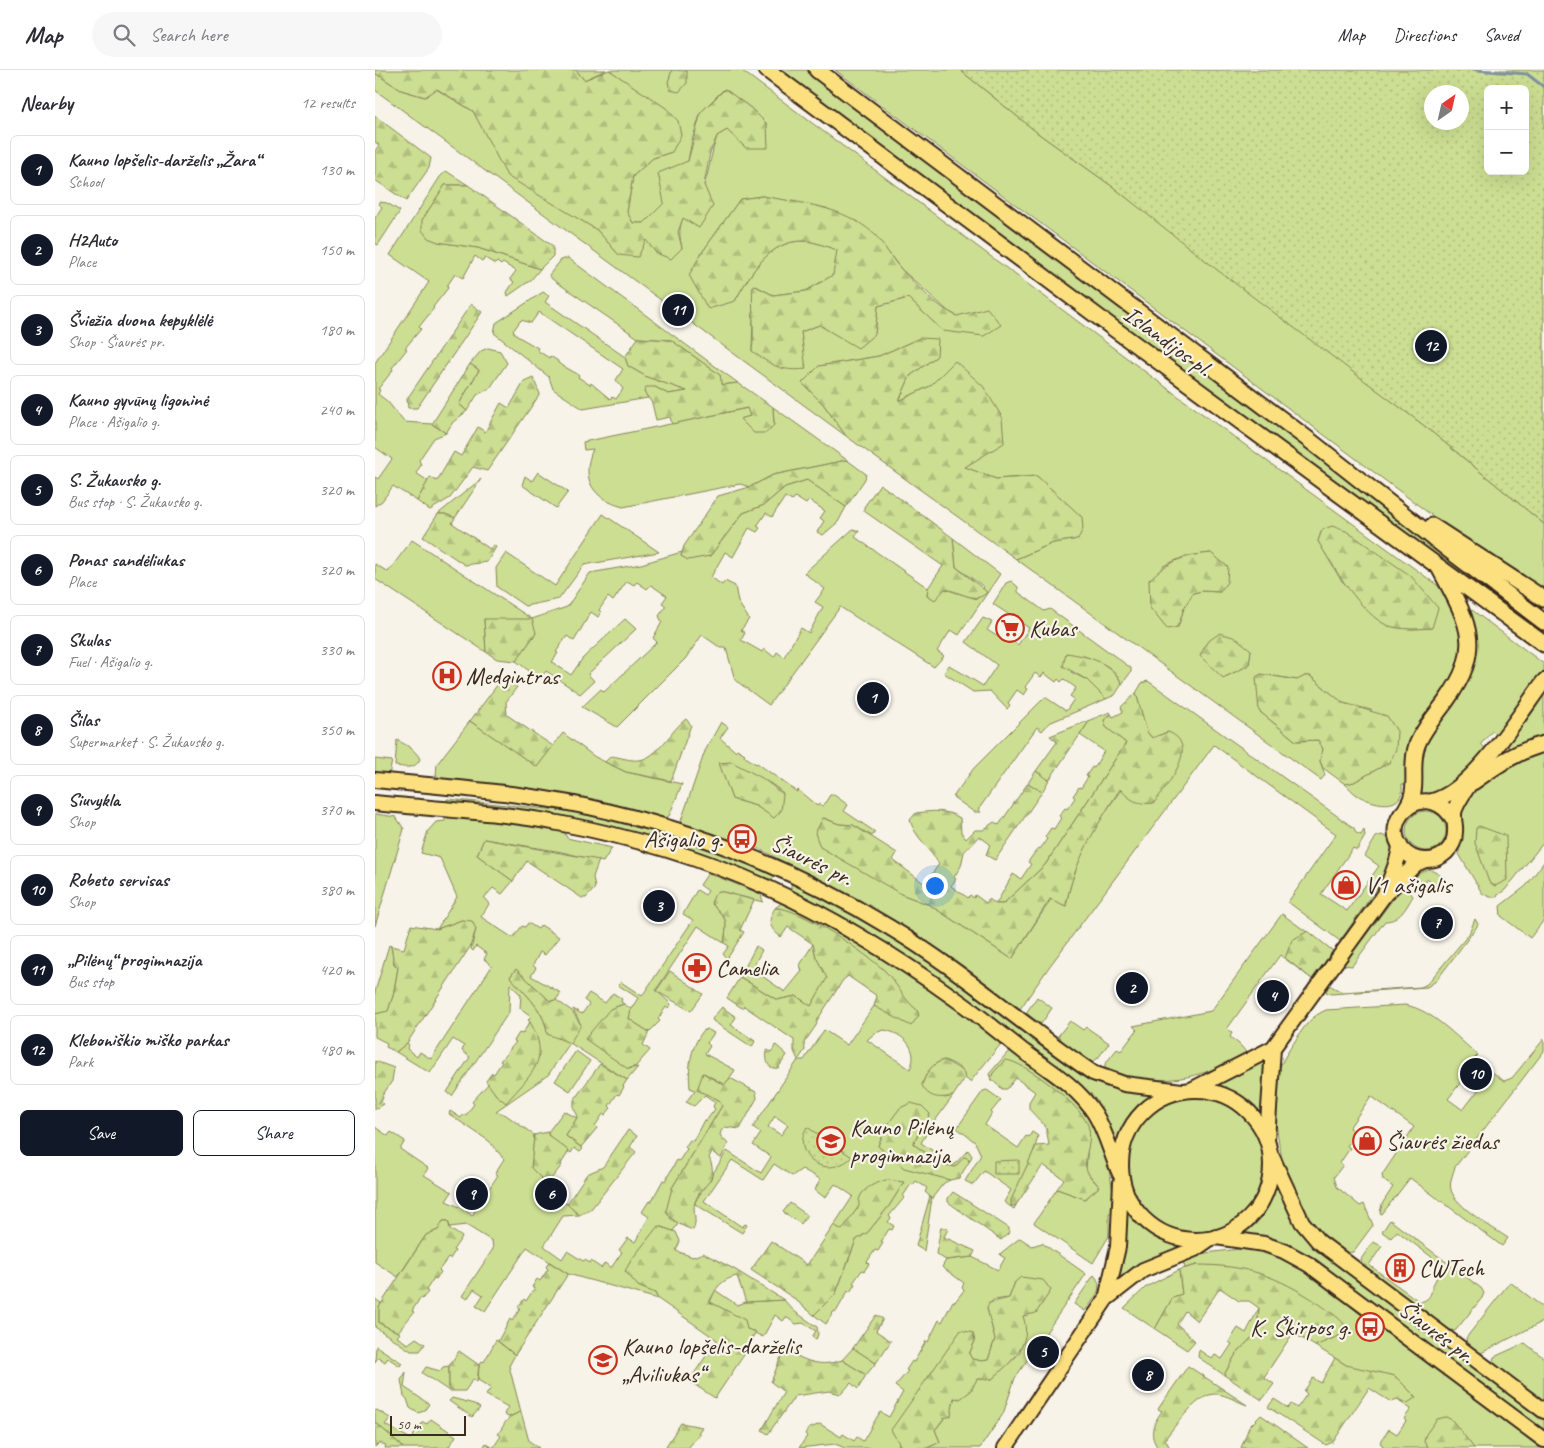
<!DOCTYPE html>
<meta charset="utf-8">
<style>
:root{--surface:#fff;--page:#f7f7f7;--text:#2b2b33;--muted:#7c7c81;--line:#e1e1e2;--accent:#111827}
body{margin:0;font-family:Caveat,sans-serif;background:var(--page);color:var(--text)}
.controls{position:absolute;right:15px;top:15px;display:grid;overflow:hidden;border-radius:8px;box-shadow:0 5px 20px #0002}
.controls button{width:45px;height:45px;display:grid;place-items:center;padding:0;border:0;border-bottom:1px solid var(--line);background:var(--surface);color:var(--text);font:25px sans-serif}
.compass{position:absolute;left:1049px;top:15px;width:45px;height:45px;border-radius:50%;background:var(--surface);box-shadow:0 5px 20px #0002;rotate:34deg}
.scale{position:absolute;left:15px;bottom:12px;width:76px;box-sizing:border-box;padding-left:5px;border:2px solid #3b2a1e;border-top:0;font-size:14px;line-height:18px;white-space:nowrap;color:#3b2a1e;-webkit-text-stroke:4px #f7f3e8;paint-order:stroke}
.you{position:absolute;left:559px;top:815px;width:18px;height:18px;margin:-12px;border:4px solid #fff;border-radius:50%;background:#1a73e8;box-shadow:0 0 0 8px #1a73e833}
.badge{display:grid;place-items:center;width:32px;height:32px;border-radius:50%;background:var(--accent);color:#fff;font-size:16px;font-weight:700}
.pin{position:absolute;translate:-50% -50%;border:2px solid #fff;box-shadow:0 1px 5px #0006}
.list{margin:0;padding:0;list-style:none}
h2{display:flex;justify-content:space-between;align-items:center;height:65px;margin:0;padding:0 20px;font-size:21px}
h2 small{font-size:16px;font-weight:400;color:var(--muted)}
.list li{display:grid;grid-template-columns:32px 1fr auto;gap:15px;align-items:center;box-sizing:border-box;height:70px;margin:0 10px 10px;padding:0 10px;border:1px solid var(--line);border-radius:8px}
.list b{display:block;font-size:19px;white-space:nowrap}
.list p{margin:0;font-size:16px;white-space:nowrap;color:var(--muted)}
.list em{font-size:16px;font-style:normal;color:var(--muted)}
.actions{display:flex;gap:10px;padding:15px 20px}
.actions a{flex:1;padding:11px 0;border:1px solid var(--accent);border-radius:8px;text-align:center;font-size:18px;color:var(--accent)}
.actions .main{background:var(--accent);color:#fff}
.icon{flex:none;width:28px;height:28px;fill:none;stroke:currentColor;stroke-width:2;stroke-linecap:round;stroke-linejoin:round}
.map{position:relative;flex:none;width:1169px;height:1378px;overflow:hidden}
header{display:flex;align-items:center;gap:30px;box-sizing:border-box;height:70px;padding:0 25px;background:var(--surface);border-bottom:1px solid var(--line)}
header strong{font-size:24px}
nav{display:flex;gap:28px;margin-inline-start:auto;font-size:18px}
.search{width:350px;height:45px;background:var(--page);display:flex;align-items:center;gap:12px;box-sizing:border-box;padding:0 18px;border-radius:28px;color:var(--muted);font-size:19px}
main{display:flex}
aside{flex:1;background:var(--surface)}
.map>svg:first-child{display:block}
.grass{fill:#ccde92;stroke:#848458;fill-rule:evenodd}
.forest{fill:url(#forest-firs);stroke:#848458}
.park{fill:url(#park-dots);stroke:#848458;fill-rule:evenodd}
.lines{fill:none;stroke-linecap:round;stroke-linejoin:round}
.stream{stroke:#7f92a0;stroke-width:3}
.major-casing{stroke:#3b2a1e;stroke-width:18}
.highway-casing{stroke:#3b2a1e;stroke-width:19}
.major{stroke:#fce080;stroke-width:14}
.highway{stroke:#fce080;stroke-width:15}
.labels{text-anchor:middle;stroke-width:4.5;stroke-linejoin:round;paint-order:stroke}
.street-label{font-size:24px;fill:#3b2a1e;stroke:#f7f3e8}
.poi-label{font-size:24px;fill:#3b2a1e;stroke:#f7f3e8;text-anchor:start}
</style>
<header>
<strong>Map</strong>
<div class="search"><svg class="icon" aria-label="search" viewBox="0 0 24 24"><circle cx="10" cy="10" r="6"/><path d="M15 15l6 6"/></svg>Search here</div>
<nav><a>Map</a><a>Directions</a><a>Saved</a></nav>
</header>
<main>
<aside>
<h2>Nearby<small>12 results</small></h2>
<ul class="list">
<li><span class="badge">1</span><div><b>Kauno lopšelis-darželis „Žara“</b><p>School</p></div><em>130 m</em></li>
<li><span class="badge">2</span><div><b>H2Auto</b><p>Place</p></div><em>150 m</em></li>
<li><span class="badge">3</span><div><b>Šviežia duona kepyklėlė</b><p>Shop · Šiaurės pr.</p></div><em>180 m</em></li>
<li><span class="badge">4</span><div><b>Kauno gyvūnų ligoninė</b><p>Place · Ašigalio g.</p></div><em>240 m</em></li>
<li><span class="badge">5</span><div><b>S. Žukausko g.</b><p>Bus stop · S. Žukausko g.</p></div><em>320 m</em></li>
<li><span class="badge">6</span><div><b>Ponas sandėliukas</b><p>Place</p></div><em>320 m</em></li>
<li><span class="badge">7</span><div><b>Skulas</b><p>Fuel · Ašigalio g.</p></div><em>330 m</em></li>
<li><span class="badge">8</span><div><b>Šilas</b><p>Supermarket · S. Žukausko g.</p></div><em>350 m</em></li>
<li><span class="badge">9</span><div><b>Siuvykla</b><p>Shop</p></div><em>370 m</em></li>
<li><span class="badge">10</span><div><b>Robeto servisas</b><p>Shop</p></div><em>380 m</em></li>
<li><span class="badge">11</span><div><b>„Pilėnų“ progimnazija</b><p>Bus stop</p></div><em>420 m</em></li>
<li><span class="badge">12</span><div><b>Kleboniškio miško parkas</b><p>Park</p></div><em>480 m</em></li>
</ul>
<div class="actions"><a class="main">Save</a><a>Share</a></div>
</aside>
<div class="map">
<svg width="1169" height="1378" viewBox="0 0 1169 1378">
<defs>
<pattern id="forest-firs" width="22" height="20" patternUnits="userSpaceOnUse" patternTransform="scale(1.25)"><rect width="22" height="20" fill="#ccde92"/><path d="M5 1l3.5 6h-7zM16 11l3.5 6h-7z" fill="#b0bf7d"/></pattern>
<pattern id="park-dots" width="8" height="8" patternUnits="userSpaceOnUse" patternTransform="scale(1.25)"><rect width="8" height="8" fill="#ccde92"/><path d="M2 2h.1M6 6h.1" fill="none" stroke="#b0bf7d" stroke-width="1.8" stroke-linecap="round"/></pattern>
</defs>
<rect width="100%" height="100%" fill="#f7f3e8"/>
<filter id="ink" filterUnits="userSpaceOnUse"><feTurbulence type="fractalNoise" baseFrequency=".02" numOctaves="2"/><feDisplacementMap in="SourceGraphic" scale="10" xChannelSelector="R" yChannelSelector="G"/><feConvolveMatrix kernelMatrix="1 2 1 2 8 2 1 2 1" color-interpolation-filters="sRGB"/></filter>
<g filter="url(#ink)">
<!-- grass -->
<path class="grass" d="M 201,0 L 231,0 L 209,10 Z
M 234,0 L 297,0 L 294,12 L 311,0 L 366,0 L 792,318 L 1062,515 L 1075,530 L 1087,551 L 1086,596 L 1033,681 L 1032,714 L 1027,714 C 1030,743 997,734 982,725 C 977,722 974,717 970,714 L 979,712 L 1015,692 L 996,640 L 968,633 L 935,606 L 930,606 L 923,610 L 892,605 L 884,641 L 921,671 L 943,670 L 948,679 L 945,691 L 950,705 L 946,710 L 641,489 L 678,473 L 703,469 L 662,406 L 621,409 L 589,397 L 580,292 L 555,316 L 524,331 L 535,306 L 562,286 L 545,268 L 504,286 L 444,296 L 428,313 L 449,335 L 471,366 L 0,20 L 0,3 L 26,20 L 50,27 L 61,19 L 98,41 L 109,61 L 193,142 L 222,160 L 244,185 L 271,170 L 307,178 C 298,143 319,142 329,115 C 335,99 336,82 342,66 L 352,60 L 371,78 L 377,39 L 349,19 L 326,42 L 317,70 L 313,91 L 289,133 L 269,153 L 258,153 L 252,142 L 258,106 L 278,88 L 297,82 L 261,19 ZM 387,126 L 451,138 L 498,163 L 526,199 L 573,241 L 582,246 L 568,261 L 533,228 L 503,236 L 500,264 L 444,255 L 426,262 L 430,299 L 377,281 L 379,215 L 398,225 L 431,221 L 458,205 L 463,180 C 452,177 440,171 429,171 C 394,170 375,204 360,231 L 326,184 L 365,129 ZM 947,460 L 1056,558 L 1036,559 L 1013,556 L 966,510 L 943,471 ZM 836,483 L 845,522 L 827,521 L 818,523 L 809,538 L 803,557 L 788,496 L 811,486 ZM 876,580 L 874,595 L 848,608 Z
M 405,0 L 431,0 L 1169,552 L 1169,572 Z
M 460,0 L 585,0 L 664,64 L 738,117 L 1047,354 L 1169,454 L 1169,529 Z
M 71,101 L 93,115 L 70,115 L 47,150 L 63,172 L 103,178 L 165,199 L 156,210 L 133,226 L 132,222 L 139,212 L 135,209 L 141,201 L 128,193 L 126,195 L 122,192 L 120,194 L 110,188 L 107,191 L 100,186 L 88,208 L 80,204 L 72,216 L 73,218 L 58,237 L 59,238 L 44,257 L 46,259 L 30,278 L 32,279 L 17,298 L 18,300 L 3,319 L 5,320 L 3,324 L 13,332 L 29,352 L 57,354 L 71,363 L 59,368 L 44,390 L 46,395 L 41,403 L 53,411 L 42,431 L 18,416 L 7,431 L 0,436 L 0,407 L 3,409 L 17,389 L 0,377 L 0,293 L 54,212 L 15,185 L 65,107 Z
M 5,132 L 12,133 L 25,141 L 3,175 L 0,173 L 0,148 L 7,137 L 4,134 Z
M 193,188 L 363,313 L 346,315 L 345,305 L 296,270 L 263,268 L 177,209 L 174,205 L 186,190 Z
M 168,222 L 174,226 L 170,232 L 250,287 L 253,296 L 272,307 L 313,321 L 293,324 L 280,317 L 269,322 L 273,328 L 208,339 L 178,319 L 174,307 L 119,263 L 121,253 ZM 164,242 L 248,299 L 241,310 L 248,319 L 241,329 L 237,327 L 235,329 L 216,313 L 215,315 L 203,307 L 204,305 L 183,293 L 183,291 L 175,286 L 174,288 L 162,280 L 163,278 L 142,266 L 138,261 L 146,250 L 156,253 Z
M 113,278 L 125,281 L 132,293 L 115,318 L 102,325 L 92,341 L 84,334 L 104,300 L 95,294 L 106,281 Z
M 398,337 L 472,390 L 398,405 L 375,417 L 365,414 L 248,437 C 218,429 205,409 218,379 L 209,380 L 208,372 L 373,338 L 375,346 L 366,349 L 379,363 L 399,355 Z
M 163,402 L 193,422 L 181,438 L 147,415 L 150,406 L 157,411 Z
M 106,409 L 80,448 L 70,444 L 63,444 Z
M 432,410 L 471,437 L 463,452 L 448,465 L 442,462 L 449,451 L 445,448 L 450,441 L 434,430 L 431,434 L 420,427 L 417,431 L 410,427 L 397,447 L 391,443 L 382,456 L 385,458 L 382,462 L 374,458 L 358,487 L 350,482 L 336,507 L 347,515 L 350,511 L 360,516 L 363,532 L 374,549 L 366,560 L 370,563 L 366,570 L 387,582 L 389,579 L 399,587 L 402,582 L 409,587 L 426,558 L 434,563 L 448,537 L 440,532 L 450,519 L 429,503 L 478,459 L 484,461 L 480,467 L 553,518 L 552,525 L 570,519 L 602,529 L 609,517 L 581,497 L 578,468 L 625,504 L 584,565 L 576,560 L 562,581 L 569,586 L 559,597 L 465,537 L 394,635 L 360,610 L 351,578 L 346,578 L 327,565 L 310,589 L 242,657 L 207,637 L 226,619 L 229,622 L 282,572 L 278,568 L 287,552 L 284,546 L 291,536 L 287,533 L 292,526 L 276,515 L 272,519 L 262,512 L 259,515 L 252,511 L 238,531 L 233,527 L 224,540 L 226,542 L 223,547 L 216,542 L 199,571 L 192,566 L 181,582 L 183,583 L 177,592 L 196,605 L 208,588 L 250,549 L 261,559 L 213,604 L 219,611 L 205,624 L 171,601 L 165,609 L 141,591 L 161,563 L 109,549 L 111,582 L 0,509 L 0,494 L 13,502 L 37,470 L 157,549 L 192,537 L 215,503 L 266,494 L 307,482 L 306,486 L 335,486 L 368,443 L 389,435 L 410,417 Z
M 228,444 L 284,482 L 209,495 L 184,529 L 150,536 L 122,517 L 121,498 L 131,483 L 180,516 Z
M 636,511 L 643,517 L 643,522 L 669,541 L 675,539 L 756,598 L 756,602 L 747,614 C 738,594 726,594 707,585 L 696,602 L 712,610 L 731,629 L 674,653 L 667,661 L 662,657 L 603,740 L 606,742 L 599,742 L 578,727 L 599,698 L 670,627 L 691,641 L 699,629 L 695,626 L 701,618 L 689,609 L 686,612 L 683,609 L 681,612 L 669,603 L 666,607 L 660,603 L 650,617 L 653,619 L 649,625 L 642,620 L 633,633 L 635,635 L 632,639 L 615,621 L 598,622 L 569,603 L 574,595 L 608,616 L 622,595 L 591,572 L 608,548 L 617,552 L 612,560 L 633,573 L 636,570 L 643,575 L 654,558 L 618,534 L 631,513 Z
M 1097,540 L 1169,594 L 1169,668 L 1138,679 L 1134,678 L 1132,674 L 1134,671 L 1117,661 L 1106,674 L 1110,678 C 1100,692 1079,721 1062,725 C 1058,727 1052,725 1047,725 C 1043,709 1043,691 1048,675 C 1051,666 1060,657 1066,649 C 1092,612 1109,590 1095,543 Z
M 773,611 L 979,758 L 981,763 L 986,765 L 989,760 L 990,766 L 982,780 L 978,778 L 946,824 L 972,841 L 1004,796 L 990,786 L 1001,767 L 1007,765 L 1013,768 L 1019,778 L 1009,808 L 965,871 L 913,832 L 961,764 L 839,675 L 674,897 L 645,939 L 521,853 L 460,819 L 375,774 L 341,766 L 309,754 L 306,751 L 330,681 L 346,652 L 353,657 L 345,668 L 360,681 L 362,679 L 370,684 L 369,686 L 381,694 L 382,693 L 422,722 L 423,720 L 442,736 L 444,734 L 448,736 L 455,725 L 459,725 L 473,735 L 469,741 L 500,762 L 497,766 L 478,755 L 464,754 L 449,748 L 526,824 L 555,835 L 637,889 L 676,829 L 691,836 C 702,768 750,713 793,662 L 777,668 L 772,662 L 761,623 L 767,613 ZM 350,708 C 379,708 385,703 408,723 L 399,747 L 381,736 L 357,729 Z
M 735,642 L 736,644 L 729,650 L 731,657 L 751,673 L 670,795 L 628,834 L 621,834 L 638,804 L 646,809 L 656,794 L 653,792 L 663,778 L 665,779 L 672,769 L 670,767 L 676,758 L 679,759 L 686,748 L 684,746 L 690,738 L 692,739 L 700,728 L 698,726 L 704,717 L 706,718 L 713,707 L 711,706 L 717,697 L 719,698 L 729,681 L 705,665 L 715,650 Z
M 95,651 L 162,696 L 188,663 L 220,687 L 251,702 L 307,714 L 294,746 L 288,749 L 213,730 L 68,711 L 61,705 L 62,694 Z
M 22,670 C 31,675 40,679 45,689 C 40,700 30,697 20,696 Z
M 1169,680 L 1169,772 L 1130,820 L 1120,827 L 1115,827 L 1107,823 L 1084,784 L 1085,742 L 1088,735 L 1101,719 L 1120,702 Z
M 0,689 L 17,691 L 14,705 L 0,704 Z
M 661,701 L 674,710 L 667,722 L 653,713 Z
M 72,729 L 193,741 L 267,756 L 317,771 L 400,803 L 400,807 L 397,809 L 388,808 L 263,765 L 224,755 L 72,733 Z
M1031 761a20 20 0 1 1 40 0a20 20 0 1 1-40 0Z
M 0,744 L 21,747 L 29,759 L 0,856 Z
M 74,745 L 176,757 L 189,762 L 192,768 L 237,778 L 228,792 L 187,782 L 109,769 L 102,785 L 138,811 L 127,824 L 118,818 L 109,828 L 114,834 L 106,847 L 138,868 L 147,856 L 150,857 L 153,853 L 163,859 L 166,855 L 184,867 L 170,885 L 165,882 L 158,895 L 161,898 L 156,906 L 186,923 L 181,930 L 175,931 L 141,899 L 135,907 C 150,923 171,942 172,964 L 206,955 L 198,939 L 207,944 L 214,934 L 209,930 L 214,923 L 230,933 L 238,923 L 247,929 L 246,932 L 249,934 L 235,939 L 253,999 L 263,997 L 252,1010 L 195,973 L 173,1005 L 121,1041 L 131,1045 L 159,1065 L 157,1098 L 174,1116 L 171,1120 L 192,1134 L 204,1145 L 188,1146 L 169,1176 L 187,1189 L 192,1181 L 208,1191 L 210,1190 L 215,1193 L 216,1191 L 226,1198 L 230,1193 L 236,1198 L 247,1182 L 244,1180 L 253,1168 L 260,1172 L 274,1147 L 267,1142 L 274,1131 L 276,1132 L 288,1110 L 290,1111 L 302,1090 L 304,1091 L 312,1079 L 310,1077 L 315,1070 L 318,1071 L 329,1050 L 331,1051 L 340,1039 L 338,1037 L 340,1032 L 330,1025 L 319,1036 L 311,1032 L 320,1020 L 315,1018 C 313,998 315,978 328,961 L 332,959 L 339,963 L 332,973 L 335,976 L 330,984 L 360,1000 L 350,1015 L 329,1003 L 327,1021 L 344,1030 L 347,1036 L 297,1118 L 295,1148 L 303,1154 L 298,1161 L 283,1156 L 263,1216 L 280,1223 L 283,1229 L 193,1204 L 152,1177 L 110,1241 L 101,1236 L 108,1225 L 99,1219 L 92,1229 L 87,1226 L 118,1179 L 117,1171 L 91,1155 L 75,1157 L 73,1151 L 68,1151 L 63,1160 L 51,1165 L 23,1207 L 0,1192 L 0,1057 L 13,1066 L 16,1062 L 30,1071 L 25,1079 L 53,1098 L 49,1105 L 77,1122 L 71,1131 L 89,1139 L 97,1146 L 107,1130 L 102,1127 L 105,1123 L 110,1125 L 123,1105 L 120,1103 L 129,1089 L 114,1071 L 74,1044 L 75,1041 L 86,1048 L 89,1044 L 91,1045 L 99,1034 L 97,1032 L 114,1013 L 121,1025 L 155,952 L 153,950 L 156,946 L 145,938 L 146,925 L 135,914 L 134,942 L 77,1026 L 72,1022 L 95,987 L 87,981 L 89,976 L 78,969 L 55,1003 L 21,982 L 32,973 L 34,975 L 32,979 L 42,987 L 45,982 L 56,989 L 117,896 L 109,889 L 112,884 L 101,876 L 98,881 L 96,879 L 101,859 L 87,850 L 62,859 L 82,827 L 65,788 L 46,783 L 53,761 L 61,752 L 70,751 L 71,746 Z
M 1169,792 L 1169,850 L 1155,868 L 1126,846 L 1125,836 L 1151,816 Z
M 1054,799 L 1065,805 L 1076,818 L 1073,822 L 1053,809 L 1048,813 L 1042,810 L 1034,821 L 1038,826 C 1031,838 1025,851 1010,851 L 977,896 L 968,895 L 1031,812 L 1038,806 Z
M 333,803 L 386,824 L 388,832 L 344,821 L 336,833 C 352,850 353,849 349,873 L 323,856 L 281,920 L 296,934 L 293,938 L 291,937 L 283,949 L 285,951 L 274,962 L 254,949 L 256,939 L 263,928 L 243,915 L 246,912 L 267,926 L 318,850 L 308,844 L 322,820 L 330,825 L 333,821 L 325,815 Z
M 418,812 L 475,839 L 543,883 L 717,1008 L 737,1018 L 780,1024 C 760,1038 746,1052 741,1077 L 722,1037 L 524,882 L 477,853 L 416,819 L 416,815 Z
M 409,831 C 486,868 556,917 624,969 L 625,975 L 595,1012 L 590,1008 C 587,997 580,994 569,990 C 556,994 552,1002 547,1014 L 570,1028 L 578,1026 L 557,1055 L 555,1054 L 551,1059 L 553,1061 L 546,1073 L 579,1095 L 593,1080 L 597,1086 L 594,1092 L 593,1088 L 580,1097 L 565,1093 L 538,1074 L 555,1044 L 510,1058 L 503,1076 L 529,1097 L 575,1110 L 569,1113 L 557,1128 L 550,1122 L 552,1118 L 541,1111 L 538,1115 L 536,1114 L 528,1126 L 529,1128 L 514,1146 L 516,1148 L 513,1152 L 519,1156 L 517,1160 L 514,1159 L 506,1172 L 508,1173 L 503,1181 L 500,1180 L 492,1192 L 494,1194 L 489,1201 L 487,1200 L 478,1213 L 480,1214 L 475,1222 L 473,1221 L 461,1242 L 459,1241 L 451,1254 L 439,1245 L 461,1223 L 481,1170 L 493,1162 L 514,1136 L 528,1113 L 505,1112 L 498,1116 L 467,1161 L 459,1155 L 478,1126 L 460,1114 L 450,1128 L 440,1120 L 445,1109 L 427,1099 L 417,1106 L 399,1094 L 388,1110 L 357,1090 L 329,1131 L 367,1157 L 370,1154 L 372,1155 L 367,1163 L 320,1134 L 320,1132 L 352,1081 L 386,1103 L 396,1087 L 378,1075 L 386,1063 L 378,1057 L 423,990 L 429,990 L 449,960 L 472,975 L 499,936 L 542,940 L 403,838 L 400,838 ZM 509,960 C 528,963 545,979 535,999 L 492,970 L 500,963 ZM 400,1046 L 413,1055 L 406,1065 L 393,1057 Z
M 907,844 L 958,881 L 937,909 L 905,885 L 852,959 L 857,963 L 855,967 L 864,974 L 872,983 C 826,1010 781,1018 730,1001 L 730,994 L 742,979 L 746,981 L 762,960 L 758,956 L 836,941 Z
M 1100,849 L 1103,854 L 1101,858 L 1061,911 L 1052,917 L 956,924 L 951,922 L 954,915 L 967,922 L 1046,917 L 1052,914 L 1094,864 Z
M 438,874 L 441,887 L 453,908 L 436,936 L 421,926 L 402,930 L 365,907 L 381,876 L 387,880 L 377,899 L 410,922 L 427,901 L 425,895 Z
M 14,875 L 16,876 L 19,894 L 23,898 L 18,926 L 13,942 L 0,944 L 0,922 Z
M 662,927 L 677,938 L 666,954 L 651,943 Z
M 1030,935 C 1058,940 1081,967 1103,985 L 1099,989 L 1101,992 L 1073,1029 L 1088,1040 L 1117,1002 L 1129,1011 L 1137,1008 L 1169,969 L 1169,981 L 1080,1097 C 1078,1104 1074,1112 1076,1120 C 1081,1137 1118,1158 1133,1168 L 1127,1176 L 1035,1108 L 1007,1144 L 1005,1143 L 1007,1134 L 1018,1117 L 1008,1110 L 1007,1105 L 1039,1057 L 996,1026 L 974,1058 L 981,1063 L 972,1076 L 975,1078 L 965,1093 L 968,1095 L 959,1107 L 962,1117 L 985,1136 L 989,1134 L 998,1155 L 978,1182 L 970,1183 C 957,1173 942,1164 933,1151 C 909,1118 896,1052 901,1012 C 903,995 913,982 922,968 C 930,955 937,946 951,940 Z
M 695,951 L 708,960 L 711,957 L 734,973 L 723,988 L 716,993 L 703,986 L 683,966 Z
M 638,980 C 661,998 692,1015 709,1039 C 730,1066 734,1101 740,1133 L 740,1142 L 734,1143 L 734,1166 L 718,1193 L 659,1153 L 682,1119 L 710,1129 L 723,1118 L 723,1115 L 711,1101 L 713,1072 L 673,1015 L 618,1003 L 616,1009 L 614,1004 L 633,982 Z
M 201,981 L 215,991 L 195,1021 L 180,1011 Z
M 892,986 L 887,1046 L 868,1027 L 840,1014 Z
M 612,1020 L 626,1030 L 616,1042 L 617,1043 L 610,1055 L 643,1078 L 651,1066 L 654,1067 L 657,1062 L 663,1066 C 658,1090 643,1112 636,1136 L 641,1135 L 639,1139 L 629,1132 L 636,1120 L 609,1101 L 598,1115 L 590,1111 L 606,1085 L 600,1072 L 582,1058 L 608,1021 Z
M753 1095a68 68 0 1 1 136 0a68 68 0 1 1-136 0Z
M 189,1041 L 202,1048 L 191,1066 L 208,1079 L 205,1082 L 199,1078 L 196,1083 L 173,1065 L 173,1062 Z
M 900,1111 L 918,1148 L 930,1166 L 960,1192 L 1169,1348 L 1169,1363 L 949,1198 L 860,1167 C 881,1150 892,1136 900,1111 Z
M 415,1133 L 432,1145 L 426,1154 L 408,1142 Z
M 746,1133 L 768,1158 L 788,1170 L 807,1178 L 746,1209 L 742,1209 Z
M 1015,1150 L 1106,1218 L 1109,1223 L 1107,1228 L 1080,1261 L 1068,1258 L 987,1196 L 986,1189 L 998,1172 L 1007,1176 L 994,1195 L 1045,1232 C 1058,1229 1055,1221 1060,1211 C 1062,1206 1067,1201 1070,1197 L 1022,1161 L 1016,1168 L 1007,1162 Z
M 645,1168 L 657,1176 L 667,1173 L 711,1204 L 640,1308 L 628,1344 L 605,1378 L 552,1378 L 565,1372 L 560,1360 L 576,1340 L 580,1327 L 602,1309 L 617,1309 L 645,1283 L 648,1246 L 640,1212 L 634,1228 L 618,1230 L 612,1238 L 620,1269 L 613,1290 L 607,1291 L 597,1289 L 594,1284 L 600,1271 L 523,1375 L 527,1378 L 470,1378 L 460,1374 L 424,1378 L 432,1366 L 430,1364 L 433,1359 L 445,1354 L 466,1367 L 468,1364 L 479,1371 L 482,1367 L 488,1371 L 505,1342 L 514,1347 L 528,1322 L 520,1316 L 533,1301 L 531,1300 L 537,1291 L 539,1292 L 551,1271 L 553,1272 L 564,1250 L 567,1252 L 578,1231 L 580,1232 L 589,1220 L 587,1218 L 589,1213 L 567,1197 L 571,1190 L 597,1187 L 623,1200 L 630,1188 L 625,1185 L 626,1183 Z
M 873,1178 C 935,1186 971,1242 1023,1270 L 1168,1378 L 1099,1378 L 1095,1375 L 1049,1372 L 1054,1378 L 1006,1378 L 1008,1375 L 1005,1373 L 1014,1359 L 1022,1364 L 1031,1351 L 1029,1349 L 1036,1339 L 1025,1332 L 1033,1333 L 940,1276 L 975,1261 L 822,1195 L 810,1198 L 808,1191 L 822,1184 Z
M 804,1200 L 807,1224 L 798,1227 L 780,1259 L 749,1238 L 771,1217 Z
M 719,1205 C 731,1218 718,1230 710,1241 L 699,1234 Z
M 1135,1212 L 1169,1238 L 1169,1251 L 1104,1284 L 1092,1275 L 1091,1268 Z
M 340,1220 L 362,1235 L 371,1232 L 409,1230 L 419,1241 L 442,1257 L 443,1264 L 441,1270 L 437,1267 L 441,1261 L 428,1253 L 421,1254 L 411,1247 L 408,1251 L 400,1245 L 388,1267 L 372,1259 L 353,1242 L 335,1232 Z
M 0,1229 L 6,1233 L 4,1237 L 4,1253 L 25,1263 L 22,1267 L 33,1274 L 41,1268 L 50,1274 L 45,1281 L 36,1281 L 0,1257 Z
M 884,1238 L 882,1262 L 861,1284 L 849,1305 L 823,1287 L 824,1280 L 837,1289 L 840,1285 L 847,1289 L 857,1274 L 854,1272 L 863,1258 L 871,1263 Z
M 121,1270 L 140,1285 L 134,1296 L 146,1342 L 133,1347 L 129,1344 L 133,1337 L 111,1325 L 116,1318 L 103,1310 L 104,1295 L 107,1291 L 109,1292 Z
M 1150,1273 L 1169,1288 L 1169,1333 L 1117,1294 L 1119,1287 Z
M 1,1276 L 27,1293 L 25,1296 L 13,1288 L 10,1292 L 3,1287 L 0,1292 Z
M 478,1278 L 501,1293 L 491,1305 L 467,1290 Z
M 74,1296 L 74,1321 L 47,1303 L 51,1297 L 65,1301 L 68,1297 Z
M 31,1302 L 29,1317 L 54,1334 L 49,1341 L 43,1343 L 35,1338 L 32,1329 L 29,1326 L 26,1310 Z
M 77,1328 L 99,1334 L 105,1338 L 97,1347 L 74,1331 Z
M 2,1340 L 15,1348 L 10,1355 L 36,1369 L 48,1352 L 52,1354 L 56,1349 L 81,1366 L 73,1378 L 27,1378 L 27,1376 L 0,1352 L 0,1341 Z"/>
<!-- forest -->
<path class="forest" d="M 0,0 L 201,0 L 209,10 L 234,0 L 291,38 L 303,51 L 306,65 L 297,82 L 278,88 L 258,106 L 252,142 L 258,153 L 269,153 L 289,133 L 283,103 L 313,91 L 326,42 L 350,19 L 377,39 L 392,54 L 393,78 L 371,78 L 352,60 L 342,66 L 335,83 L 329,115 L 338,136 L 324,158 L 308,148 L 303,162 L 307,178 L 296,189 L 281,183 L 271,170 L 263,187 L 244,185 L 222,160 L 132,106 L 98,41 L 62,19 L 50,27 L 26,20 L 0,3 Z
M 297,0 L 312,1 L 312,13 L 304,22 L 295,20 L 293,12 Z
M 0,46 L 56,88 L 54,98 L 31,131 L 0,110 L 0,81 L 4,75 L 0,72 Z
M 70,115 L 93,115 L 178,176 L 178,186 L 165,199 L 103,178 L 63,172 L 53,168 L 47,160 L 47,150 Z
M 387,126 C 425,133 468,136 498,163 C 509,173 516,189 527,200 C 542,216 562,237 582,246 L 612,238 L 626,255 L 609,266 L 568,261 L 533,228 L 503,236 L 500,264 L 483,278 L 444,255 L 426,262 L 431,299 C 406,302 396,295 377,281 C 380,258 376,237 378,215 L 398,225 L 431,221 L 458,205 L 462,180 C 452,177 439,171 429,171 C 394,170 375,204 360,231 L 333,239 L 314,205 L 326,184 L 365,129 Z
M 96,234 L 107,242 L 42,338 L 33,338 L 32,329 Z
M 263,268 L 296,270 L 345,305 L 347,315 L 363,313 L 398,337 L 399,355 L 391,363 L 379,363 L 365,349 L 375,346 L 372,338 L 297,354 L 295,347 L 281,350 L 277,333 L 269,322 L 271,317 L 280,317 L 293,324 L 312,321 L 272,307 L 253,296 L 250,287 Z
M 545,268 L 563,269 L 562,286 L 535,306 L 524,331 L 555,316 L 580,291 L 608,316 L 627,347 L 629,373 L 590,397 L 621,409 L 662,406 L 707,447 L 708,459 L 703,469 L 678,473 L 641,489 L 471,366 L 449,335 L 427,313 L 444,296 L 504,286 Z
M 95,294 L 104,300 L 84,334 L 92,341 L 78,352 L 71,363 L 57,354 Z
M 158,308 L 165,324 L 112,401 L 98,397 L 75,428 L 55,440 L 42,431 L 55,407 L 62,411 L 79,382 L 86,386 L 103,357 L 110,362 L 126,333 L 134,338 L 149,312 Z
M 472,390 L 491,404 L 490,409 L 471,437 L 432,410 L 410,417 L 389,435 L 368,443 L 335,486 L 313,490 L 306,486 L 309,476 L 343,426 L 375,417 L 398,405 Z
M 505,414 L 578,468 L 581,497 L 612,522 C 602,535 584,521 570,519 L 560,530 L 552,525 L 553,518 L 568,496 L 489,441 L 489,437 Z
M 63,444 L 70,444 L 80,448 L 77,453 L 115,479 L 118,475 L 121,477 L 112,492 L 90,495 L 48,467 Z
M 957,456 L 971,461 L 1036,506 L 1063,538 L 1057,558 C 1043,559 1027,560 1014,556 C 988,547 956,494 943,471 L 947,460 Z
M 836,483 L 853,497 L 852,512 L 845,522 L 827,521 L 818,523 L 809,538 L 803,557 L 792,559 L 775,538 L 774,510 C 794,490 809,486 836,483 Z
M 109,549 L 157,549 L 161,563 L 141,591 L 122,589 L 111,582 Z
M 845,563 L 861,568 L 876,580 L 874,595 L 848,608 L 825,586 L 832,572 Z
M 691,583 C 714,586 737,593 747,614 L 740,625 L 731,629 L 712,610 L 688,596 Z
M 886,604 L 922,610 L 930,606 L 935,606 L 968,633 L 1012,646 L 1022,661 L 1021,679 L 1015,692 L 979,712 L 970,714 L 948,698 L 945,691 L 948,679 L 943,670 L 921,671 L 884,641 L 881,607 Z
M 131,611 L 142,617 L 131,632 L 132,645 L 178,676 L 162,697 L 95,651 L 123,614 Z
M 761,623 L 772,662 L 777,668 L 793,662 C 827,675 791,716 779,733 C 762,735 755,730 745,719 C 722,755 698,793 691,836 L 675,829 L 637,889 L 555,835 L 526,824 L 445,777 L 440,763 L 448,748 L 464,754 L 478,755 L 522,783 L 518,790 L 550,814 L 564,794 C 556,778 540,768 535,750 L 541,743 C 558,741 570,739 585,748 L 586,762 L 591,769 L 600,760 L 608,760 L 619,752 L 624,755 L 653,713 L 667,722 L 620,790 L 611,785 L 615,774 L 604,766 L 589,782 L 586,796 L 579,807 L 581,809 L 576,816 L 593,828 L 595,825 L 599,828 L 600,825 L 611,833 L 614,829 L 621,834 L 628,834 L 670,795 L 751,673 L 731,657 L 729,650 L 736,644 L 738,647 L 748,642 L 746,637 Z
M 311,649 L 316,655 L 296,711 L 251,702 L 230,692 L 236,686 C 245,687 255,691 264,690 C 283,688 296,660 311,649 Z
M 715,650 L 674,710 L 661,701 L 682,672 L 675,666 Z
M 357,692 L 387,708 L 408,724 L 406,741 L 399,748 L 381,736 L 357,729 L 344,693 Z
M 1104,756 L 1131,766 L 1132,810 L 1120,816 L 1114,812 L 1100,773 L 1101,758 Z
M 109,769 L 224,790 L 218,807 L 220,818 L 211,828 L 207,828 L 152,791 L 138,811 L 102,785 Z
M 344,821 L 379,830 L 365,860 L 369,862 L 352,889 L 348,884 L 354,876 L 349,873 C 353,849 352,849 336,833 L 340,824 Z
M 400,838 C 423,836 492,884 510,901 C 522,913 528,929 542,940 L 544,945 L 536,956 L 499,936 L 502,926 L 473,906 L 468,910 L 441,952 L 442,954 L 429,973 L 430,980 L 423,990 L 419,981 L 419,970 L 369,936 L 367,938 L 352,928 L 365,907 L 402,930 L 421,926 L 436,936 L 452,908 L 441,887 L 438,874 L 413,857 L 406,867 C 394,858 392,851 400,838 Z
M 87,850 L 97,851 L 101,859 L 95,877 L 32,973 L 21,982 L 11,977 L 12,973 L 0,967 L 0,944 L 13,941 L 18,926 L 23,898 L 19,894 L 16,876 L 29,879 L 36,855 L 62,859 Z
M 933,861 L 958,881 L 937,909 L 910,888 L 917,870 Z
M 141,899 L 175,931 L 181,930 L 197,941 L 206,955 L 195,973 L 172,964 C 171,942 150,923 135,907 Z
M 295,901 L 328,924 L 316,941 L 281,921 Z
M 249,934 L 256,939 L 254,949 L 274,962 L 268,975 L 275,980 L 261,996 L 253,999 L 210,969 L 235,939 Z
M 347,937 L 361,947 L 356,955 L 380,971 L 377,977 L 338,951 L 337,949 Z
M 155,952 C 177,990 156,1004 131,1033 L 121,1025 L 111,1011 L 117,1003 L 119,1004 L 127,992 L 125,991 L 141,972 L 139,971 L 144,963 L 147,964 Z
M 401,975 L 412,985 L 403,998 C 391,1000 391,988 392,980 L 396,982 Z
M 569,990 L 588,1001 L 590,1008 L 578,1026 C 564,1029 553,1028 547,1015 C 552,1002 556,994 569,990 Z
M 630,990 C 648,990 712,1039 714,1059 C 718,1083 699,1094 723,1115 L 723,1118 L 710,1129 L 682,1119 L 689,1109 L 668,1095 L 641,1135 L 636,1136 L 636,1130 L 661,1076 L 674,1075 L 671,1057 L 654,1039 L 654,1032 L 660,1022 L 641,1008 L 632,1019 L 627,1019 L 616,1009 L 618,1003 Z
M 0,991 L 19,998 L 17,1011 L 7,1026 L 8,1028 L 5,1033 L 8,1034 L 0,1039 Z
M 225,994 L 252,1010 L 248,1016 L 249,1017 L 244,1025 L 242,1024 L 234,1036 L 236,1038 L 230,1045 L 228,1044 L 220,1056 L 222,1058 L 206,1077 L 191,1066 L 203,1046 L 199,1039 L 199,1030 Z
M 328,1003 L 349,1015 L 355,1008 L 381,1022 L 382,1028 L 365,1059 L 350,1057 L 346,1061 L 345,1065 L 353,1074 L 346,1088 L 337,1082 L 334,1087 C 345,1115 327,1111 320,1132 C 317,1141 323,1151 318,1160 C 307,1156 298,1152 291,1141 L 297,1118 L 347,1036 L 344,1030 L 322,1020 Z
M 536,1033 L 547,1036 L 555,1044 L 538,1074 L 565,1093 L 580,1097 L 589,1087 L 593,1088 L 594,1092 L 584,1108 L 575,1110 L 529,1098 L 503,1076 L 510,1058 L 525,1038 Z
M 253,1060 L 262,1066 L 255,1077 L 261,1082 L 216,1139 L 204,1145 L 192,1134 L 212,1104 L 228,1097 Z
M 173,1062 L 173,1065 L 194,1081 L 186,1094 L 187,1095 L 172,1114 L 156,1098 L 159,1065 Z
M 511,1110 L 529,1112 L 514,1136 L 493,1162 L 481,1170 L 461,1223 L 439,1245 L 417,1227 L 376,1200 L 396,1171 L 432,1195 L 459,1155 L 467,1160 L 484,1136 C 482,1121 497,1114 511,1110 Z
M 578,1122 L 634,1158 L 634,1163 L 626,1170 L 573,1132 L 573,1128 Z
M 555,1126 L 557,1128 L 549,1181 L 541,1176 Z
M 68,1151 L 73,1151 L 75,1159 L 87,1167 L 78,1180 L 80,1181 L 75,1189 L 73,1188 L 64,1200 L 66,1202 L 61,1209 L 59,1208 L 51,1220 L 53,1222 L 47,1229 L 45,1228 L 37,1241 L 39,1242 L 23,1262 L 4,1253 L 4,1237 L 51,1165 L 63,1160 Z
M 283,1156 L 301,1162 L 305,1171 L 301,1181 L 318,1187 L 328,1183 L 359,1199 L 409,1230 L 371,1232 L 362,1206 C 347,1209 340,1218 335,1232 L 370,1250 L 372,1259 L 381,1262 L 373,1274 L 375,1276 L 340,1328 L 314,1311 L 342,1270 L 283,1229 L 280,1223 L 263,1216 L 250,1201 L 257,1189 Z
M 566,1157 L 573,1159 L 569,1167 L 600,1181 L 597,1187 L 571,1190 L 561,1184 Z
M 174,1192 L 193,1204 L 140,1285 L 123,1271 L 135,1249 L 137,1251 L 145,1239 L 143,1237 L 149,1229 L 151,1231 L 159,1219 L 157,1217 L 162,1209 L 165,1211 L 173,1199 L 171,1197 Z
M 822,1195 C 872,1195 902,1206 943,1233 C 955,1242 966,1248 975,1261 L 940,1276 L 918,1263 L 889,1307 L 899,1314 L 887,1330 L 849,1305 L 861,1284 L 882,1262 L 884,1238 L 874,1231 L 864,1231 L 845,1218 L 822,1251 L 810,1241 L 802,1254 L 820,1271 L 812,1280 L 780,1259 L 798,1227 L 807,1224 L 804,1200 Z
M 646,1207 L 668,1210 L 676,1220 L 661,1243 L 648,1246 C 658,1275 637,1291 617,1309 L 602,1309 L 596,1321 L 585,1329 L 579,1328 L 576,1346 L 569,1348 L 560,1360 L 565,1372 L 552,1378 L 527,1378 L 516,1360 L 586,1260 L 598,1263 L 600,1271 L 594,1284 L 597,1289 L 607,1291 L 613,1290 L 620,1269 L 612,1238 L 614,1233 L 634,1228 L 640,1212 Z
M 501,1245 L 508,1249 L 501,1261 L 516,1271 L 501,1293 L 478,1278 Z
M 415,1274 L 423,1281 L 422,1286 C 438,1294 450,1296 467,1290 L 491,1305 L 483,1319 L 476,1313 L 466,1324 L 454,1321 L 420,1326 L 393,1364 L 387,1360 L 409,1322 L 396,1312 L 405,1289 Z
M 84,1281 L 104,1295 L 102,1312 L 98,1309 L 90,1321 L 74,1321 L 74,1296 Z
M 960,1288 L 971,1295 L 1020,1306 L 1041,1327 L 1033,1333 L 1021,1329 L 1016,1332 L 994,1318 L 958,1372 L 951,1375 L 893,1337 L 899,1329 L 913,1338 L 916,1334 L 922,1338 L 932,1324 L 929,1321 L 938,1308 L 946,1313 Z
M 813,1296 L 872,1335 C 863,1332 852,1325 842,1324 C 824,1322 800,1356 790,1369 L 795,1378 L 783,1378 C 773,1364 778,1354 787,1341 L 783,1339 Z
M 146,1342 L 154,1371 L 164,1378 L 108,1378 L 111,1373 L 118,1378 L 126,1366 L 123,1364 C 132,1352 129,1348 146,1342 Z
M 886,1345 L 933,1378 L 866,1378 L 874,1357 Z
M 1071,1347 L 1077,1350 L 1099,1378 L 1054,1378 L 1049,1372 L 1051,1364 L 1062,1349 Z
M 0,1352 L 27,1376 L 27,1378 L 10,1378 L 11,1375 L 4,1373 L 0,1377 Z
M 306,1353 L 327,1357 L 323,1363 L 325,1364 L 313,1378 L 292,1378 L 291,1376 Z"/>
<!-- park -->
<path class="park" d="M 585,0 L 1169,0 L 1169,454 L 1047,354 L 841,199 L 738,117 L 664,64 ZM 1113,19 L 1150,19 L 1150,101 L 1113,101 ZM 1056,22 L 1086,22 L 1086,52 L 1056,52 Z
M 432,1057 L 477,1087 C 450,1112 415,1085 432,1057 Z
M 644,1090 L 644,1104 L 619,1104 L 619,1091 Z"/>
<g class="lines">
<!-- stream -->
<path class="stream" d="M 1101,0 L 1152,4 L 1169,17"/>
<defs>
<path id="major" d="M 0,710 C 79,718 159,723 236,742 C 337,766 426,803 514,857 C 586,900 649,956 718,1003 L 749,1014 L 807,1021
M 1057,731 C 1097,722 1144,645 1169,611
M 0,733 C 61,739 123,742 183,753 C 339,782 454,838 582,930 C 605,946 626,964 648,981 C 673,999 703,1017 720,1044 C 731,1062 736,1084 745,1104
M 1079,751 C 1056,707 1002,746 1027,779 C 1033,786 1041,790 1050,790 C 1066,791 1080,778 1080,762 C 1081,754 1077,747 1080,739 C 1086,724 1098,711 1105,697
M 1010,824 C 1015,807 1024,793 1025,775
M 816,1020 L 898,978 L 1010,824 L 1041,794 L 1050,790
M746 1095a75 75 0 1 1 150 0a75 75 0 1 1-150 0Z
M 892,1069 L 898,978
M 897,1087 L 927,1152 L 943,1171 L 1169,1341
M 841,1167 L 889,1174 L 909,1181 L 933,1194 L 1169,1370
M 731,1229 L 743,1177 L 746,1112
M 630,1378 L 731,1229 L 768,1200 L 820,1179 L 833,1170"/>
<path id="highway" d="M 392,0 L 738,258 L 1169,574
M 442,0 L 938,373 L 1074,480 L 1169,552
M 1057,456 L 1169,529
M 1098,712 C 1120,696 1142,681 1169,674
M 1032,737 C 1045,719 1034,696 1042,675 C 1048,659 1061,645 1071,631 C 1110,577 1093,552 1065,499"/>
</defs>
<!-- major casing -->
<use href="#major" class="major-casing"/>
<!-- highway casing -->
<use href="#highway" class="highway-casing"/>
<!-- major -->
<use href="#major" class="major"/>
<!-- highway -->
<use href="#highway" class="highway"/>
</g>
</g>
<!-- icons -->
<defs>
<symbol id="supermarket-ring" viewBox="-11 -11 22 22"><circle r="9.5" fill="#f7f3e8" stroke="#c8321e" stroke-width="1.5"/><path d="M-6-5.5h2.5l.6 2H6L4.5 2H-2.5L-4.4-4H-6ZM-1.5 3.2a1.3 1.3 0 1 0 .1 0ZM3 3.2a1.3 1.3 0 1 0 .1 0Z" fill="#c8321e"/></symbol>
<symbol id="hospital-ring" viewBox="-11 -11 22 22"><circle r="9.5" fill="#f7f3e8" stroke="#c8321e" stroke-width="1.5"/><path d="M-5-5h3v3.5h4V-5h3V5h-3V1.5h-4V5h-3Z" fill="#c8321e"/></symbol>
<symbol id="bus-ring" viewBox="-11 -11 22 22"><circle r="9.5" fill="#f7f3e8" stroke="#c8321e" stroke-width="1.5"/><path d="M-5-6H5V4H4V6H2V4H-2V6H-4V4H-5ZM-3.5-4V0h7V-4ZM-3.5 1.2v1.5H-2V1.2ZM2 1.2v1.5H3.5V1.2Z" fill="#c8321e"/></symbol>
<symbol id="shop-ring" viewBox="-11 -11 22 22"><circle r="9.5" fill="#f7f3e8" stroke="#c8321e" stroke-width="1.5"/><path d="M-5-2.5h2.3a2.7 3.5 0 0 1 5.4 0H5L5.5 6h-11ZM-1.5-2.5h3a1.5 2.3 0 0 0-3 0Z" fill="#c8321e"/></symbol>
<symbol id="pharmacy-ring" viewBox="-11 -11 22 22"><circle r="9.5" fill="#f7f3e8" stroke="#c8321e" stroke-width="1.5"/><path d="M-2-6h4v4h4v4h-4v4h-4v-4h-4v-4h4Z" fill="#c8321e"/></symbol>
<symbol id="school-ring" viewBox="-11 -11 22 22"><circle r="9.5" fill="#f7f3e8" stroke="#c8321e" stroke-width="1.5"/><path d="M0-5L7-2L0 1L-7-2ZM-4 1L0 2.5L4 1V4Q0 6-4 4Z" fill="#c8321e"/></symbol>
<symbol id="building-ring" viewBox="-11 -11 22 22"><circle r="9.5" fill="#f7f3e8" stroke="#c8321e" stroke-width="1.5"/><path d="M-4-6H4V6H1V3H-1V6H-4ZM-2.5-4.3h1.7v1.8h-1.7ZM.8-4.3h1.7v1.8H.8ZM-2.5-1h1.7V.8h-1.7ZM.8-1h1.7V.8H.8Z" fill="#c8321e"/></symbol>
</defs>
<g fill-rule="evenodd">
<use href="#supermarket-ring" x="619" y="542" width="32" height="32"/>
<use href="#hospital-ring" x="56" y="590" width="32" height="32"/>
<use href="#bus-ring" x="351" y="753" width="32" height="32"/>
<use href="#shop-ring" x="955" y="799" width="32" height="32"/>
<use href="#pharmacy-ring" x="306" y="882" width="32" height="32"/>
<use href="#school-ring" x="440" y="1055" width="32" height="32"/>
<use href="#shop-ring" x="976" y="1055" width="32" height="32"/>
<use href="#building-ring" x="1009" y="1182" width="32" height="32"/>
<use href="#bus-ring" x="979" y="1241" width="32" height="32"/>
<use href="#school-ring" x="212" y="1274" width="32" height="32"/>
</g>
<g class="labels">
<!-- street labels -->
<g class="street-label">
<text transform="translate(793 271) rotate(36)" y="8">Islandijos pl.</text>
<text transform="translate(437 790) rotate(26)" y="8">Šiaurės pr.</text>
<text transform="translate(1062 1262) rotate(37)" y="8">Šiaurės pr.</text>
</g>
<!-- poi labels -->
<g class="poi-label">
<text x="654" y="566">Kubas</text>
<text x="91" y="614">Medgintras</text>
<text x="348" y="777" text-anchor="end">Ašigalio g.</text>
<text x="990" y="823">V1 ašigalis</text>
<text x="341" y="906">Camelia</text>
<text x="475" y="1065">Kauno Pilėnų<tspan x="475" dy="28">progimnazija</tspan></text>
<text x="1011" y="1079">Šiaurės žiedas</text>
<text x="1044" y="1206">CWTech</text>
<text x="976" y="1265" text-anchor="end">K. Škirpos g.</text>
<text x="247" y="1284">Kauno lopšelis-darželis<tspan x="247" dy="28">„Aviliukas“</tspan></text>
</g>
</g>
</svg>
<div class="controls">
<button>+</button>
<button>−</button>
</div>
<svg class="compass" viewBox="-18 -18 36 36"><path d="M0-13l5 13h-10z" fill="#e53935"/><path d="M0 13l5-13h-10z" fill="#7c7c81"/></svg>
<div class="scale">50 m</div>
<div class="you"></div>
<div class="pin badge" style="left:498px;top:628px">1</div>
<div class="pin badge" style="left:757px;top:918px">2</div>
<div class="pin badge" style="left:284px;top:836px">3</div>
<div class="pin badge" style="left:898px;top:926px">4</div>
<div class="pin badge" style="left:668px;top:1282px">5</div>
<div class="pin badge" style="left:176px;top:1124px">6</div>
<div class="pin badge" style="left:1062px;top:853px">7</div>
<div class="pin badge" style="left:773px;top:1305px">8</div>
<div class="pin badge" style="left:97px;top:1124px">9</div>
<div class="pin badge" style="left:1101px;top:1004px">10</div>
<div class="pin badge" style="left:303px;top:240px">11</div>
<div class="pin badge" style="left:1056px;top:276px">12</div>
</div>
</main>
